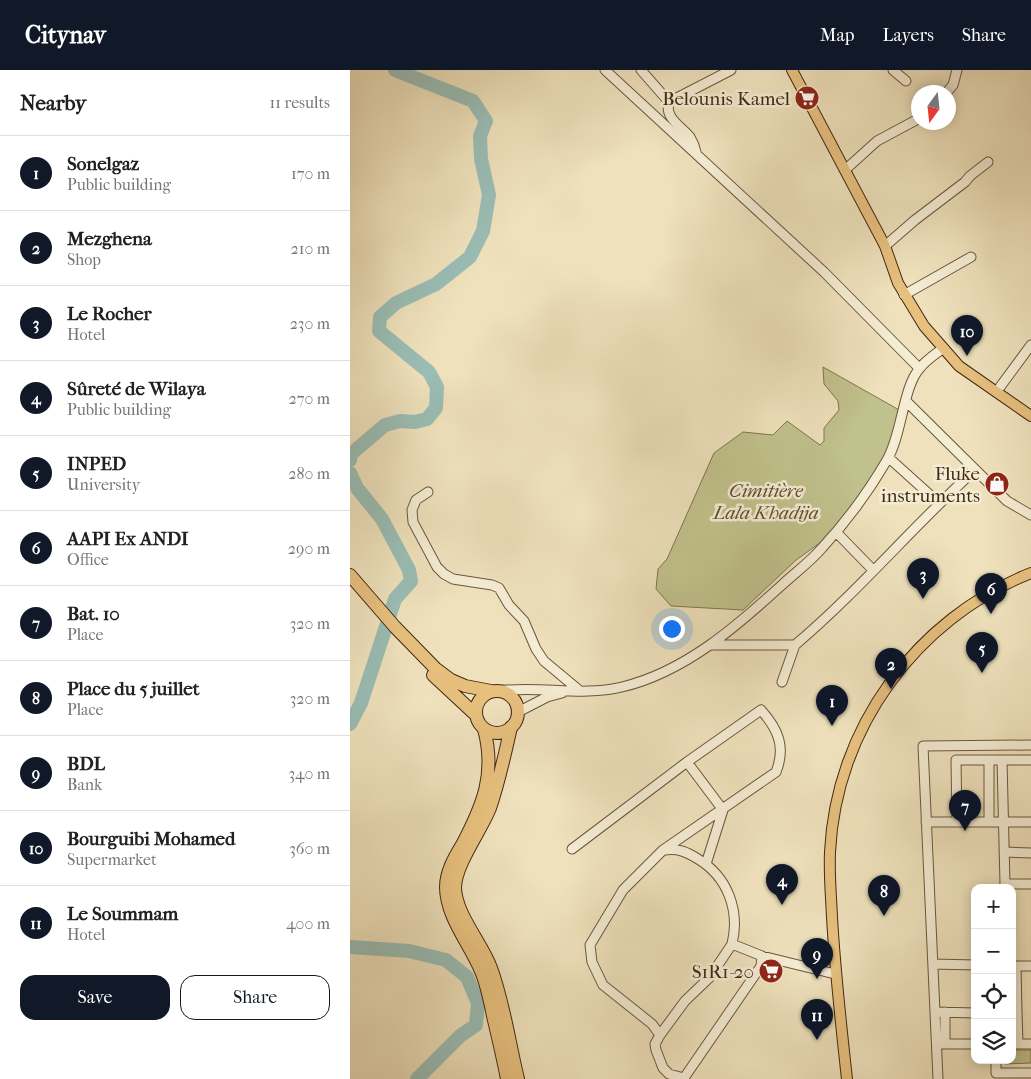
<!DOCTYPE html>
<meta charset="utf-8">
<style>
:root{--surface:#fff;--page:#f2f2f2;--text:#202124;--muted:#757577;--line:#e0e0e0;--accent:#111827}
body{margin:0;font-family:"IM FELL French Canon",serif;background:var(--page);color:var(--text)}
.controls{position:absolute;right:15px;bottom:15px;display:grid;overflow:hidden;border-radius:10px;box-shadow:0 2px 12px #0003}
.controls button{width:45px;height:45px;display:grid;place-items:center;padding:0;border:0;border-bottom:1px solid var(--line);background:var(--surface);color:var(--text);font:25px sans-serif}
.compass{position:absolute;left:561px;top:15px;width:45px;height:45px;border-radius:50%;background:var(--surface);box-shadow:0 2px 12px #0003;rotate:195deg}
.you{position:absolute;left:321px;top:558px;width:18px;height:18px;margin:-12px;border:4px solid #fff;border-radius:50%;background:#1a73e8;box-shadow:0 0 0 8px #1a73e833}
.badge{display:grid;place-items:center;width:32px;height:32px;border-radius:50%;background:var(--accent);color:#fff;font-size:16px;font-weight:700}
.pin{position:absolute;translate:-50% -41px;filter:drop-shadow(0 1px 2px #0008)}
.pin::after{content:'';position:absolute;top:26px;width:18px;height:15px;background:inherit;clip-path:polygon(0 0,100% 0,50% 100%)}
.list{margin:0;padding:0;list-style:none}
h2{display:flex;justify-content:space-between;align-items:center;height:65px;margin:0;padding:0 20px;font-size:21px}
h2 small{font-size:16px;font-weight:400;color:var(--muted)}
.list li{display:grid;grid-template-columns:32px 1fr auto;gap:15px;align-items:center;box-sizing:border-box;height:75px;padding:0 20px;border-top:1px solid var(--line)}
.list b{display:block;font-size:19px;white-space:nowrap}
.list p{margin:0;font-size:16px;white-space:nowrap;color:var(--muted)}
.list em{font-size:16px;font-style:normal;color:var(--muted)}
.actions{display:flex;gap:10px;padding:15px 20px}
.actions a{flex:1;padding:11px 0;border:1px solid var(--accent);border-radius:15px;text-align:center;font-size:18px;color:var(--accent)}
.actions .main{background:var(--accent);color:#fff}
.icon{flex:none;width:28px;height:28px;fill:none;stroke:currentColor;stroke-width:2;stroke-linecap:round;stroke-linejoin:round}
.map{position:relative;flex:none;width:681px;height:1009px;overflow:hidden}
header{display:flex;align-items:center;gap:30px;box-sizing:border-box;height:70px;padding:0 25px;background:var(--accent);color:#fff}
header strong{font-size:24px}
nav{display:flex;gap:28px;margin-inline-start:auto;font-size:18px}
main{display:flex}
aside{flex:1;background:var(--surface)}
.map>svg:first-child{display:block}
.green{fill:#c0c18c;stroke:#807450}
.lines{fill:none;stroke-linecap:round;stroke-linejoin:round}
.river{stroke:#9abdb5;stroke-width:14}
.minor-casing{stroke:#6c563d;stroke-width:11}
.major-casing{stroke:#402813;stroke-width:12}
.highway-casing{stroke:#402813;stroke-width:14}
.minor{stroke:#f4ecd3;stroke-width:9}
.major{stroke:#e7c07e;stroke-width:10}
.highway{stroke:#e7c07e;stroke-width:12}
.labels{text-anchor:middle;stroke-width:5;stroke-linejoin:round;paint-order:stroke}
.poi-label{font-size:19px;fill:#402813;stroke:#f4ecd3;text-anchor:end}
.park-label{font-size:19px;font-style:italic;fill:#604e31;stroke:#f4ecd3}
</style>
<header>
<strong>Citynav</strong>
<nav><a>Map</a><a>Layers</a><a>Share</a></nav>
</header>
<main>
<aside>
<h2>Nearby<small>11 results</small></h2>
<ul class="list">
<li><span class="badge">1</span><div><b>Sonelgaz</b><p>Public building</p></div><em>170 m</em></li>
<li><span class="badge">2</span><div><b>Mezghena</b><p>Shop</p></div><em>210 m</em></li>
<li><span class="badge">3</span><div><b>Le Rocher</b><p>Hotel</p></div><em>230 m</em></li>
<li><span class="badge">4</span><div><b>Sûreté de Wilaya</b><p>Public building</p></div><em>270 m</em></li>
<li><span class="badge">5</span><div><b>INPED</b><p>University</p></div><em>280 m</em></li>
<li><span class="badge">6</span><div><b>AAPI Ex ANDI</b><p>Office</p></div><em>290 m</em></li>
<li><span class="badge">7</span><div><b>Bat. 10</b><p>Place</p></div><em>320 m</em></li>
<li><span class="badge">8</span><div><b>Place du 5 juillet</b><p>Place</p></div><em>320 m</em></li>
<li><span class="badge">9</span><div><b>BDL</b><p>Bank</p></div><em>340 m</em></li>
<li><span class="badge">10</span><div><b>Bourguibi Mohamed</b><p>Supermarket</p></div><em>360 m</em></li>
<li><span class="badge">11</span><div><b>Le Soummam</b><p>Hotel</p></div><em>400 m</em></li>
</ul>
<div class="actions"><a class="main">Save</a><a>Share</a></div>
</aside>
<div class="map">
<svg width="681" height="1009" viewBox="0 0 681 1009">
<rect width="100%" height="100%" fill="#eee1bc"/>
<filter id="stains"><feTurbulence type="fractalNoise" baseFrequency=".004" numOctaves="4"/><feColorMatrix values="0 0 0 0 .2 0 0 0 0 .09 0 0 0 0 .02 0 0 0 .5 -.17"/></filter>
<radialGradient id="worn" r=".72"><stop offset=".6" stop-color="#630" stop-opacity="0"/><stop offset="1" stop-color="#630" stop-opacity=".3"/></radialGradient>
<!-- green -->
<path class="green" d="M 473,297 L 551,341 L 546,363 L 531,396 L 477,468 L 446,490 L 393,540 L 321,536 L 306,519 L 308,499 L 317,489 L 364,383 L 393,362 L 423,365 L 437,351 L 470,375 L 474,371 L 474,358 L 489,340 L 488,331 L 474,314 Z
M 662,980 L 681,980 L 681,993 L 655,994 L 655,990 L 662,990 Z"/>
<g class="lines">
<!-- river -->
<path class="river" d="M 0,390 L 1,384 L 35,355 L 50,351 L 65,352 L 77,349 L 86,338 L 87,317 L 79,302 L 29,261 L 30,247 L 46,233 L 86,214 L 120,187 L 133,161 L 139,125 L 131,89 L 130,66 L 136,51 L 123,31 L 45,0
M 0,403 L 7,418 L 32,449 L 59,500 L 61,511 L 45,529 L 11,633 L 0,654
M 0,877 L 59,881 L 96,890 L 117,907 L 128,933 L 126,955 L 110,966 L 67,1009"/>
<defs>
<path id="minor" d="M 255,0 L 474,202 L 569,298
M 291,0 L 319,32
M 543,0 L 556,11
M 597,22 L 603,15 L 607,0
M 346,82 C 345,77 343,72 340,67 C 332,57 314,48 319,32 L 381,0
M 495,100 L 527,71 L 568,49
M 535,176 L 565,150 L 615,112 L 620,106 L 638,92
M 554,225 L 621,187
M 650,317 L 681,275
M 556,331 L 657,431 L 681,445
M 539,388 L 589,433
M 78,422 L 66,430 L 62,440 L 63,452 L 87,497 L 94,504 L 103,509 L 142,515 L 149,518 L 159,535 L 174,551 L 186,579 L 194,591 L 230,621
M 486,462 L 523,500
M 361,575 L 445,575 C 509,521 563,456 625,400
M 432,612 L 445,575
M 148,621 C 189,615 231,627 272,617 C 335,602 387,556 433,514 C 446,502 461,491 472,478 C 497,451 519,421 537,390 C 552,365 553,316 570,298 C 576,290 586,284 593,278
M 168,642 L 197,627 L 212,623
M 652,690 L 655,814 L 681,814
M 337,692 L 373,740 L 356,794
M 576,752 L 681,752
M 607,752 L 606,690 L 681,690
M 639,752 L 639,690
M 222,779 L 337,692 L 411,640 C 428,659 436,677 426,702 L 313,780 L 273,820 L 240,875 L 242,892 L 253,915 L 302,954 L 310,965 L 305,974 L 306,980 L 313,998 L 319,1004 L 334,1008 L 411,896 L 412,886
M 315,780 C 328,778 337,782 348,789 C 378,807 390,841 382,874 L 412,886 L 485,904
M 654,782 L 681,783
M 583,894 L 625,895
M 662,896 L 681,896
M 586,942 L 625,943
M 595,942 L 595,974
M 662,943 L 667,943 L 666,896
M 667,943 L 668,974
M 310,965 L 335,931 L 360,907 L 382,874
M 587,974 L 625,974
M 662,974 L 681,974
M 646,990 L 646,1003 L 681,1003
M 588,1009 L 573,676 L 681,675"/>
<path id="major" d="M 442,0 L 535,176 L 548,213 L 574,256 L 609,296 L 681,346
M 497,1009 C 491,955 485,901 482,847 C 481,825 479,804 480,782 C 486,658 566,549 681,503"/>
<path id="highway" d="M 0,505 L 45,557 L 85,598 L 101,610 L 115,616 L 141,621
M 83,605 L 126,645
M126 642a21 21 0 1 1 42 0a21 21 0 1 1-42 0Z
M 161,657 C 155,684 149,712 140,738 C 131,761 105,795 105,818 C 106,845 132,873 141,898 C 154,933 159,972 168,1009
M 134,659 C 146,704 133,735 112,775 C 104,788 96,802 96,817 C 96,847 120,874 131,901 C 137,915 140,931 143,946 C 148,967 153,988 157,1009"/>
</defs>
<!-- minor casing -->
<use href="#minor" class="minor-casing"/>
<!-- major casing -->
<use href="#major" class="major-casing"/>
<!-- highway casing -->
<use href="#highway" class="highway-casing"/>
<!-- minor -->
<use href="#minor" class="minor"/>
<!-- major -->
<use href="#major" class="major"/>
<!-- highway -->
<use href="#highway" class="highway"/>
</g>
<!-- icons -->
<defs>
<symbol id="supermarket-disc" viewBox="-11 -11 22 22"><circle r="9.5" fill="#8f2418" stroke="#f4ecd3"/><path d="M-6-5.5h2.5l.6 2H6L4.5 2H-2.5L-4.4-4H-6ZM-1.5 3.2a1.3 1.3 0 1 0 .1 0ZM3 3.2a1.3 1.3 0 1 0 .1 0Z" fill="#fff"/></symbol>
<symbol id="shop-disc" viewBox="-11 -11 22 22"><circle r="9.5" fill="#8f2418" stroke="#f4ecd3"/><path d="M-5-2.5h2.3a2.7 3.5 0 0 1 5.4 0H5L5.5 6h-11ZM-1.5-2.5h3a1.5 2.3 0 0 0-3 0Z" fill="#fff"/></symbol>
</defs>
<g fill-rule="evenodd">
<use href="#supermarket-disc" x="443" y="14" width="28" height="28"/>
<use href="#shop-disc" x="633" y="400" width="28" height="28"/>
<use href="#supermarket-disc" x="407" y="887" width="28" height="28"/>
</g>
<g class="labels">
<!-- poi labels -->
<g class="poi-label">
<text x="440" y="35">Belounis Kamel</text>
<text x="630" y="410">Fluke<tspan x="630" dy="22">instruments</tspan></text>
<text x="404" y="908">S1R1-20</text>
</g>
<!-- park labels -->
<g class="park-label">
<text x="416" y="427">Cimitière<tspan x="416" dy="22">Lala Khadija</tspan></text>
</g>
</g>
<rect width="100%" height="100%" filter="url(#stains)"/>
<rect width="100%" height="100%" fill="url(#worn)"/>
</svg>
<div class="controls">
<button>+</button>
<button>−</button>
<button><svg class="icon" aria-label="locate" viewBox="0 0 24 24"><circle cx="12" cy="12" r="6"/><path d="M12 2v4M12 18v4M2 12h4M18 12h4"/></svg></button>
<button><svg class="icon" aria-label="layers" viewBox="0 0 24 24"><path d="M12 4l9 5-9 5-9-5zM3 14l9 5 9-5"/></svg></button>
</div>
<svg class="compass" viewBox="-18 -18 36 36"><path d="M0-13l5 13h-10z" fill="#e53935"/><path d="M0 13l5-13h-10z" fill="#757577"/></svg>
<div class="you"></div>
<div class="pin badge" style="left:482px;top:656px">1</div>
<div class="pin badge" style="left:541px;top:619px">2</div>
<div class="pin badge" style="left:573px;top:529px">3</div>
<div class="pin badge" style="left:432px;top:835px">4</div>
<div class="pin badge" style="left:632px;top:603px">5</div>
<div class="pin badge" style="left:641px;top:544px">6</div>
<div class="pin badge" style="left:615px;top:761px">7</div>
<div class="pin badge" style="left:534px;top:846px">8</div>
<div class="pin badge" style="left:467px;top:909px">9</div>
<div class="pin badge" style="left:617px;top:286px">10</div>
<div class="pin badge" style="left:467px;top:970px">11</div>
</div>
</main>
